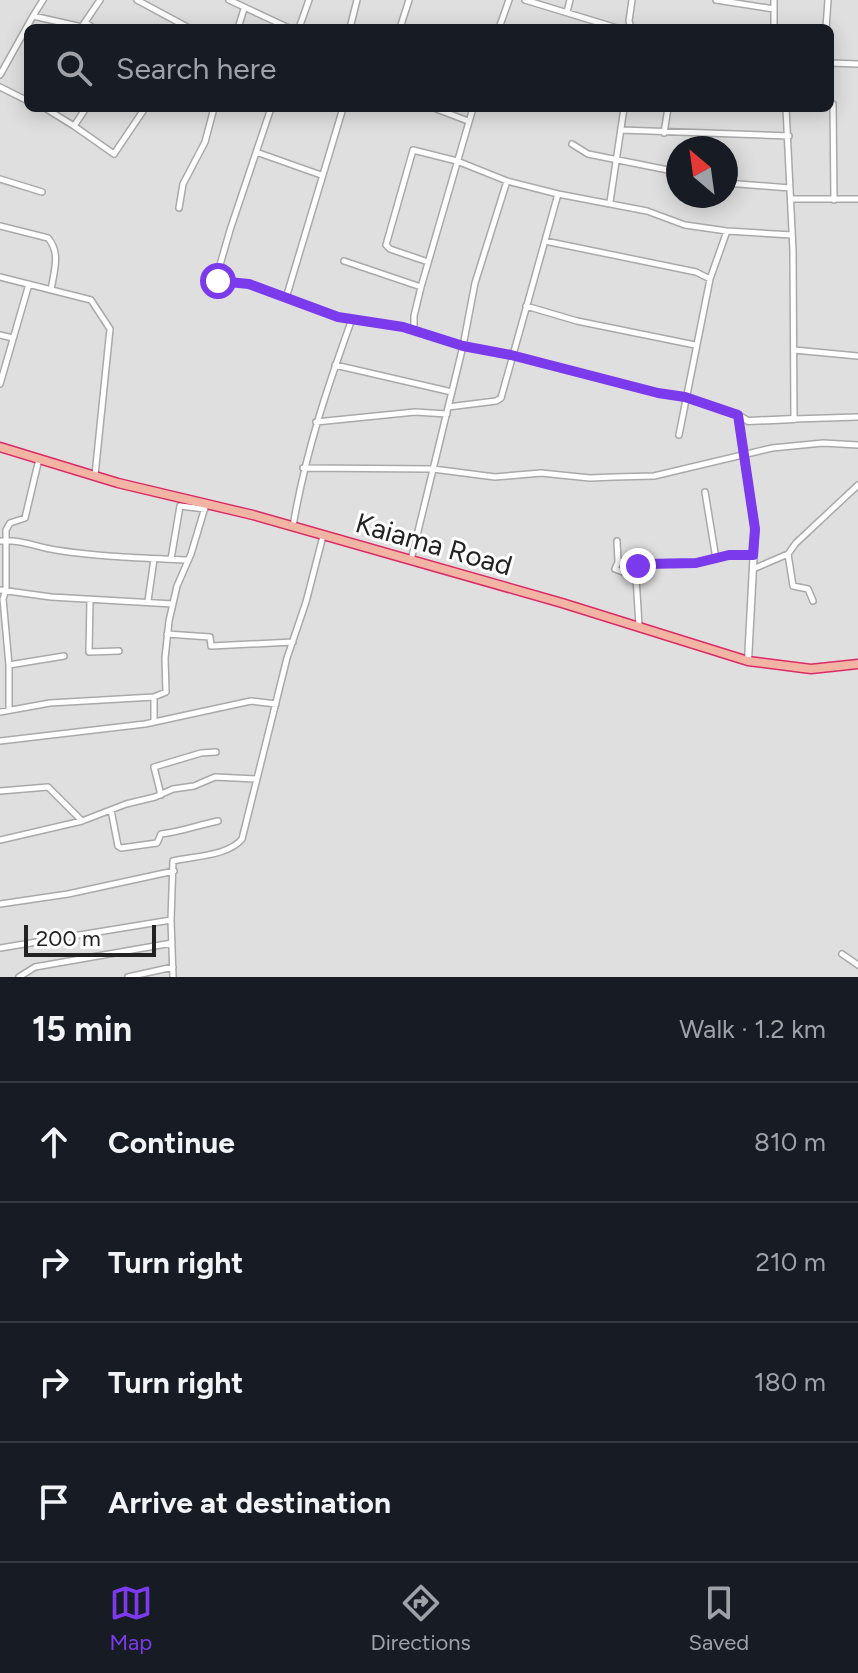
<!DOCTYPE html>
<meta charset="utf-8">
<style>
:root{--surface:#171b24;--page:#20242c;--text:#f1f3f6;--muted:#9ea1a6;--line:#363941;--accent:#7c3aed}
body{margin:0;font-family:Figtree,sans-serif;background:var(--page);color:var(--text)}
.compass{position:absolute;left:666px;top:136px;width:72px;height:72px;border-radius:50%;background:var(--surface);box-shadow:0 4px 20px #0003;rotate:331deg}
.scale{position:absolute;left:24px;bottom:20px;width:132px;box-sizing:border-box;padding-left:8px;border:4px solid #222;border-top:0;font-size:22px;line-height:28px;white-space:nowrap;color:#222;-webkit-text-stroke:6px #fff;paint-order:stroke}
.stop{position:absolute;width:24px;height:24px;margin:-18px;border:6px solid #7c3aed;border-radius:50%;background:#fff}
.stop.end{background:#7c3aed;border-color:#fff;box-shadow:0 2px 8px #0008}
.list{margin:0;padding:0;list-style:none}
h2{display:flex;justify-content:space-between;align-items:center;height:104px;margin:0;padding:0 32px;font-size:34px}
h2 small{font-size:26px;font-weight:400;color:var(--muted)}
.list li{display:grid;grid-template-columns:52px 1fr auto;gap:24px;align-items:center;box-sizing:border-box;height:120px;padding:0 32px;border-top:2px solid var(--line)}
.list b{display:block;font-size:30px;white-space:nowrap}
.list em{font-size:26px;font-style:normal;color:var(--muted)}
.icon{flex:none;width:44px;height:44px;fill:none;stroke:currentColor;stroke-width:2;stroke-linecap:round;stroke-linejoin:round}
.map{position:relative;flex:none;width:858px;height:977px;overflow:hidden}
.search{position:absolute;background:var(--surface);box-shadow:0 4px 20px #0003;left:24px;right:24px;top:24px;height:88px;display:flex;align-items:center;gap:20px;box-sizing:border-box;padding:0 28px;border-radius:12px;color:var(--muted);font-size:30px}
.sheet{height:584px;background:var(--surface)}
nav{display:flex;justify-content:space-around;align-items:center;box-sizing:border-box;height:112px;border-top:2px solid var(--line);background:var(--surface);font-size:22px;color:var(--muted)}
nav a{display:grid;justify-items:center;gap:4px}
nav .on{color:var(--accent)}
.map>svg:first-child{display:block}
.residential{fill:#e0dfdf;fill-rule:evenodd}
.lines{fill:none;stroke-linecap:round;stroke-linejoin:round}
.minor-casing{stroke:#a9a9a9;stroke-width:8}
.tertiary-casing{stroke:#a9a9a9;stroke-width:9}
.trunk-casing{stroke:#dc2a67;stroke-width:11}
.minor{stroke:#fff;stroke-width:5}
.tertiary{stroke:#fff;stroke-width:6}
.trunk{stroke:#f2b4a3;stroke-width:8}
.route{stroke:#7c3aed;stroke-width:10}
.labels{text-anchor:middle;stroke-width:6;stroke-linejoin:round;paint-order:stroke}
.street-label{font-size:28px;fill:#222;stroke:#fff}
</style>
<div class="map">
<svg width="858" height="977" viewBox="0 0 858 977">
<rect width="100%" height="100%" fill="#f2efe9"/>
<!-- residential -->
<path class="residential" d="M 0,0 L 858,0 L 858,977 L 0,977 ZM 28,28 L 830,28 L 830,108 L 28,108 ZM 678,148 L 726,148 L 726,196 L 678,196 Z"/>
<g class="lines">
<defs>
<path id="minor" d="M 137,0 L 189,28
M 229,0 L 289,28
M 525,0 L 617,28
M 716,0 L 774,9
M 567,12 L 570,0
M 33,16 L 43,0
M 85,22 L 93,28
M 81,28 L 100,0
M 238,28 L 244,9
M 299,28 L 309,0
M 350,28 L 357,0
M 400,28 L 409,0
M 499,28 L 509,0
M 631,28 L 629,21 L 632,0
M 774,28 L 774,0
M 826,28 L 828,0
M 830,63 L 858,64
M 0,75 L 33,16 L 82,27
M 0,87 L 28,101
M 833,104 L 834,200
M 45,108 L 74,126
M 86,108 L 74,126 L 114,154 L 145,108
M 271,108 L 230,230 L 218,272 L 218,281 L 249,284 L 338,317 L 403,327 L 463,346 L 511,355 L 658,393 L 685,397 L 738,415
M 434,108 L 468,121
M 786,108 L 793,251 L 794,419 L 858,417
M 621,130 L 789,136
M 664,133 L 668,108
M 572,144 L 588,154 L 678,172
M 256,152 L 321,175
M 0,179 L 42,192
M 726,183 L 790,188
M 791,199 L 858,199
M 610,202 L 624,108
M 179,208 L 183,184 L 205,142 L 214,108
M 0,226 L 48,238 C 61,253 54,271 51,290
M 545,241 L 696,272 L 710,279
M 344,261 L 421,287
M 428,262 L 390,249 L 386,245 L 413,150 L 457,161 L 507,181 L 558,194 L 647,211 L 685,225 L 727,231 L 792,235
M 0,277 L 91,300 L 110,329 L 95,475
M 286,298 L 343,108
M 526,306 L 577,321 L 695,345
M 414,330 L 414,316 L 421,287 L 473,108
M 0,335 L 13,338
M 794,350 L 858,356
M 335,365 L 452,392
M 0,384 L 29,284
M 448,407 L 496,401 L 501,398 L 558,194
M 316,422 L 415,412 L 447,414
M 679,435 L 710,279 L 727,231
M 303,468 L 433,469 L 495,477 L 541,473 L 590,478 L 614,477 L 654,476 L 772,448 L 823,443 L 858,445
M 705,492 L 716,559
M 293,526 C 306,451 326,391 352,319
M 0,541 C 19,539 37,547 56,550 C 99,557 144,558 188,560
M 617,541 L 618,562 L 615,569 L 636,577
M 171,559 L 180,506 L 205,509
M 411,560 L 463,346 L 475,283 L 507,181
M 618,562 L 632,561 L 638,566
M 753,569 L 788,554
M 0,590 L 51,597 L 173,604
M 90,600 L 89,652 L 119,651
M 148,601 L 154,559
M 813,601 L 808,589 L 793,586 L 788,554 L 796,543 L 858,485
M 639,626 L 636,577 L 638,566 L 644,564 L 696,563 L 729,555 L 753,555
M 167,634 L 210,637 L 211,646 L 293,642
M 9,665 L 64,656
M 154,697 L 166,692 L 165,658 L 169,621 L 177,586 L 191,554 L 206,504
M 9,710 L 9,665 L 3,599 L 6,590 L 6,530 L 10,523 L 25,518 L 39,459
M 0,712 L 50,703 L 154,697 L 154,720
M 0,741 L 145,724 L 251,701 L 276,704
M 0,791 L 48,787 L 81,820
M 161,795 L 154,767 L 201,753 L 216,752
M 111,810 L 118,846 L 121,848 L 157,843 L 161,834 C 181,832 198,825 218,821
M 0,840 L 82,821 L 126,804 L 155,797 L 173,789 L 194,786 L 215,777 L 257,779
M 0,904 L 68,894 L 174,871
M 0,948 L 171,920
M 842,954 L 858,965
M 19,977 L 35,967 L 172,943
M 128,977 L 173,967
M 173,977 L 171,920 L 173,861 C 194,856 228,856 242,839 L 287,658 L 306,602 L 323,536"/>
<path id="tertiary" d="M 738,415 L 755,529 L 748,661
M 738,415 L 748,421 L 794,419"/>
<path id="trunk" d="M 0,447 L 118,483 L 253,515 L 562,603 L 748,661 L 811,669 L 858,664"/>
</defs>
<!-- minor casing -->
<use href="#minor" class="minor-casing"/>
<!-- tertiary casing -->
<use href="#tertiary" class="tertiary-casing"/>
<!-- trunk casing -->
<use href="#trunk" class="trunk-casing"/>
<!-- minor -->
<use href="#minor" class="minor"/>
<!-- tertiary -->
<use href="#tertiary" class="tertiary"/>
<!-- trunk -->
<use href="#trunk" class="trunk"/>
</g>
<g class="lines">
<!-- route -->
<path class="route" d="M 218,281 L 249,284 L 338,317 L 403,327 L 463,346 L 511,355 L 658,393 L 685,397 L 738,415 L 755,529 L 753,555 L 729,555 L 696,563 L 644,564 L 638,566"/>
</g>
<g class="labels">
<!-- street labels -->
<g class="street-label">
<text transform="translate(434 544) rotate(16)" y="10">Kaiama Road</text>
</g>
</g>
</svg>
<svg class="compass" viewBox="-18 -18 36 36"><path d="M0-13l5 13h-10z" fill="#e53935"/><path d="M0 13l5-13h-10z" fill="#9ea1a6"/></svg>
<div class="scale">200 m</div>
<div class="stop" style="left:218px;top:281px"></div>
<div class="stop end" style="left:638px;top:566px"></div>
<div class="search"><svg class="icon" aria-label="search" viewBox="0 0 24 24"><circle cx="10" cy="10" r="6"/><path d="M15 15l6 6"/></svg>Search here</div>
</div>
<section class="sheet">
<h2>15 min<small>Walk · 1.2 km</small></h2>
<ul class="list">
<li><svg class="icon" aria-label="ahead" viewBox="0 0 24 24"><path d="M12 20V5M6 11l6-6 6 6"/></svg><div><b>Continue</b></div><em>810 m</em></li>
<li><svg class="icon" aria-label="right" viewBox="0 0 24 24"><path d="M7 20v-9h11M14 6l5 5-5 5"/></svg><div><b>Turn right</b></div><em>210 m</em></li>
<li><svg class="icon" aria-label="right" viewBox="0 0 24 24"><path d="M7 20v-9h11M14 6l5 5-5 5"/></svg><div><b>Turn right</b></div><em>180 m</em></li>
<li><svg class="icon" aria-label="arrive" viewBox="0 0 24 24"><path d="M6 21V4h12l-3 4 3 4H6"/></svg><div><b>Arrive at destination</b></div></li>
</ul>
</section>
<nav>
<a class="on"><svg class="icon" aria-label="map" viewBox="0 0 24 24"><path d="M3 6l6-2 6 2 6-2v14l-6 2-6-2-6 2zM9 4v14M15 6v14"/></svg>Map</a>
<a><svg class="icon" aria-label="directions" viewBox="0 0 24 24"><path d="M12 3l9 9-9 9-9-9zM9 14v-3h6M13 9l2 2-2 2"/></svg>Directions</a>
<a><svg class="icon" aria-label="saved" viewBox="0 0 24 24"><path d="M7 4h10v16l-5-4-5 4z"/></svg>Saved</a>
</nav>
